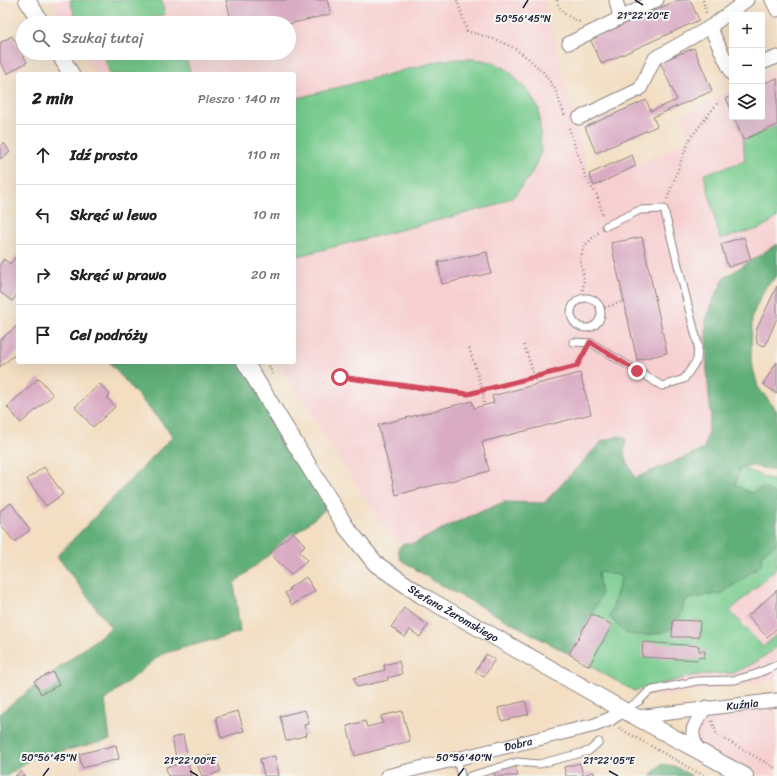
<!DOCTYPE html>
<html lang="pl">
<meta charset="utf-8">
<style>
:root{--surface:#fff;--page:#f6f6f6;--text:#222;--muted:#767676;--line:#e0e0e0}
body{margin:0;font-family:Sriracha,sans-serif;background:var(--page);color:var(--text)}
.controls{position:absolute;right:12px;top:12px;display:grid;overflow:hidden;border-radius:4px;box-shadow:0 4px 16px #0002}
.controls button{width:36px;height:36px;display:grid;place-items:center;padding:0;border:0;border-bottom:1px solid var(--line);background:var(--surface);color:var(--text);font:20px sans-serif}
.stop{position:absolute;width:12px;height:12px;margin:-9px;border:3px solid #d1495b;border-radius:50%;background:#fff}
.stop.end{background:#d1495b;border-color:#fff;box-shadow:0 1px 4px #0008}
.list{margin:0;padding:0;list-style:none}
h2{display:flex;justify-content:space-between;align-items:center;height:52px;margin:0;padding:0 16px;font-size:17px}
h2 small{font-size:13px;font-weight:400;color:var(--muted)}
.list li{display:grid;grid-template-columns:26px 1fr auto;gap:12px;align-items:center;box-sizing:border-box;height:60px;padding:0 16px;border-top:1px solid var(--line)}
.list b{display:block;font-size:15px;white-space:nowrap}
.list em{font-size:13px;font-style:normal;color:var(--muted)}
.icon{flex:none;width:22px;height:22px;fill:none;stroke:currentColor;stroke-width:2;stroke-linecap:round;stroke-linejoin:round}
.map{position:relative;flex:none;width:777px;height:776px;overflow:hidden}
.search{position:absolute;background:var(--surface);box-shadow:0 4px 16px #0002;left:16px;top:16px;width:280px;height:44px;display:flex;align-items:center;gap:10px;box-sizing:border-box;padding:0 14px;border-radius:22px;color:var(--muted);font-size:15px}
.panel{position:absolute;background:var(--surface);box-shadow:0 4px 16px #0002;left:16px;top:72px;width:280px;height:292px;border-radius:4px}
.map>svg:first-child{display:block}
.built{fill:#f7cfd0}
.green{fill:#76ca8c;stroke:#4c7664}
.forest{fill:#60ae78;stroke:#41685a}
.building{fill:#daacc4}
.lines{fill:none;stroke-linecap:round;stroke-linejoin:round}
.service-casing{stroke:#8a807e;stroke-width:9}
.minor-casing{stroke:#8a807e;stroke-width:15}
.tertiary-casing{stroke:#8a807e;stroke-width:18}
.path{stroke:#8a807e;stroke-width:2.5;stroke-dasharray:1 3;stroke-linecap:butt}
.service{stroke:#fff;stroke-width:7}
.minor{stroke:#fff;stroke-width:13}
.tertiary{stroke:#fff;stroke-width:16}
.route{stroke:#d1495b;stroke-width:5}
.ticks{fill:none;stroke:#22223b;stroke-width:1.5}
.labels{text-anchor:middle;stroke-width:4;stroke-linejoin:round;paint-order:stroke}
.street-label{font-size:11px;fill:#22223b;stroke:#f6f6f2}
.ticks-label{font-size:10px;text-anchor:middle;fill:#22223b;stroke:#f6f6f2;stroke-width:4;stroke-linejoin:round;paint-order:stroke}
</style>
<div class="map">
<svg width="777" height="776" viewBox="0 0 777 776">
<rect width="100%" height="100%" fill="#f6f6f2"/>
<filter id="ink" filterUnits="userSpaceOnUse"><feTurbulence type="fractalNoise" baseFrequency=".025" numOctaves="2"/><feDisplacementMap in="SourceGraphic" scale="8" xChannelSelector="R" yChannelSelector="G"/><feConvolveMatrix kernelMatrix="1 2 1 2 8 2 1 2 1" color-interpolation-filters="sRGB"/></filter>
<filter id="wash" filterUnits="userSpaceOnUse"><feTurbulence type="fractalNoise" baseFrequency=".012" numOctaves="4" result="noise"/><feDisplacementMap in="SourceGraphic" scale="16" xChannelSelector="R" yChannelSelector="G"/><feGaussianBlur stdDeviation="0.9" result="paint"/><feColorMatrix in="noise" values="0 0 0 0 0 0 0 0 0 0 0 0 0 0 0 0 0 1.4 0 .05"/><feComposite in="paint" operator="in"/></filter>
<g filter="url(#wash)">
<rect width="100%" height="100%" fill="#f3dec2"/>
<!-- built -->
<path class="built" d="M 50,0 L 544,0 L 589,174 L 594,186 L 689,140 L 681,116 L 732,88 L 732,117 L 762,117 L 762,75 L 777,68 L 777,251 L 755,263 L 723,271 L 732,302 L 740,466 L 777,482 L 777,680 L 657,697 L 644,695 L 569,654 L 592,614 L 449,572 L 402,544 L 381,523 L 277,362 L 294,362 L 294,74 L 96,74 L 83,53 L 289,53 L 289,23 L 64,23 Z
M 777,700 L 777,776 L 745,776 L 699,751 L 693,728 L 706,707 Z"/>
<!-- green -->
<path class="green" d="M 70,0 L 161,0 L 165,14 L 136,23 L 77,23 Z
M 103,53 L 184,53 L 191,74 L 110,74 Z
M 458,59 L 475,59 L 493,62 L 508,70 L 529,92 L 539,109 L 541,152 L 531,175 L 514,196 L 494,206 L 294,257 L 294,99 L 443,60 Z
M 777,125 L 777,218 L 759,229 L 720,239 L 704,174 L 745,161 L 743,140 Z
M 740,467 L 777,482 L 777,495 L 763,487 L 751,493 L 735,485 Z
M 777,543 L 777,568 L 730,611 L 763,647 L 777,634 L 777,647 L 756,662 L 734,673 L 696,675 L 634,691 L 569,654 L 592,614 L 598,572 L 619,575 L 621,579 L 610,617 L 627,634 L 682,611 L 684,602 L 692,598 L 723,593 L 763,553 Z"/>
<!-- forest -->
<path class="forest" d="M 777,244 L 777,276 L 766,286 L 752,316 L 751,361 L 758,387 L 777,411 L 777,470 L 751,466 L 740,467 L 735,485 L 751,493 L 763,487 L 777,495 L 777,543 L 763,553 L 761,565 L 723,593 L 692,598 L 684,602 C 683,611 679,622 672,628 C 665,634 638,637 629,634 C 622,632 615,622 610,617 L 621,579 L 619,575 L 598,572 L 601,596 L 569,654 L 435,582 L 400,559 L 398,549 L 402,544 L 415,543 L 454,523 L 504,502 L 544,503 L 602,441 L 620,436 L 626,439 L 624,456 L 635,478 L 704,449 L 711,416 L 707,374 L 706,320 L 715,296 L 725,277 Z
M 109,362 L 245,362 L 332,504 L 234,583 L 240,632 L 162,654 L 105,700 L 110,740 L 32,758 L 7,776 L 0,776 L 0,713 L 111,628 L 57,556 L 173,436 Z
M 661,764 L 674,766 L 692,776 L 650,776 Z"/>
<g id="blocks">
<!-- building -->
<path class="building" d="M 226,0 L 327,0 L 331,14 L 289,24 L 232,23 Z
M 678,0 L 690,0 L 699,20 L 602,64 L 590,39 Z
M 12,36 L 27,62 L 7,74 L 0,62 L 0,43 Z
M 694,48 L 712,91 L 653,117 L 657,126 L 596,153 L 585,127 L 646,100 L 651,111 L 677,100 L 660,62 Z
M 777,78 L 777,125 L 743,140 L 734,117 L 762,117 L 762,84 Z
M 732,96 L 732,112 L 726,98 Z
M 4,143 L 10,152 L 0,159 L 0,146 Z
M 632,155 L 636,166 L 594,186 L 589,174 Z
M 642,237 L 667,353 L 637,360 L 611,243 Z
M 744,237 L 751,260 L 728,267 L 721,244 Z
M 487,252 L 491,273 L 442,284 L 438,262 Z
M 18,254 L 18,294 L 12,301 L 0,292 L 0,264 L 4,259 L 10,264 Z
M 777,286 L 777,318 L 765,346 L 757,344 L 756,330 Z
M 18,325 L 18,352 L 0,367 L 0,340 Z
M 777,362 L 777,394 L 763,384 Z
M 580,373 L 591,414 L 482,442 L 489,471 L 396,495 L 378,425 L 472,401 L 474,408 L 494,403 L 492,396 Z
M 39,378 L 53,395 L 21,423 L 7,407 Z
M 100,384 L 110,395 L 107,398 L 115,407 L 93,427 L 75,407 Z
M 44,467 L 63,494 L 46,506 L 27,479 Z
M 11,503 L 30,530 L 14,542 L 0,523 L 0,511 Z
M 293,532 L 305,545 L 299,551 L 307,560 L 291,575 L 270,553 Z
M 306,577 L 315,591 L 292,605 L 285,593 L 290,590 L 289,588 Z
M 777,590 L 777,628 L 767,637 L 748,616 Z
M 404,608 L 428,625 L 420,637 L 410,630 L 405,637 L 391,627 Z
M 592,614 L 612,625 L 589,666 L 569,654 Z
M 673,620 L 700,621 L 699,637 L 672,637 Z
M 643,642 L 699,646 L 699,651 L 705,651 L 704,658 L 699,657 L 698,660 L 642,657 Z
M 486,654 L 495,659 L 484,677 L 475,672 Z
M 399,661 L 402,674 L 387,678 L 388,680 L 357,687 L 354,678 L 385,670 L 384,665 Z
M 53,672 L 59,685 L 41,694 L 34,681 Z
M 525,701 L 529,714 L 502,721 L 498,708 Z
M 305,710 L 309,724 L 304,725 L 307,735 L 286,741 L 280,716 Z
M 238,711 L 244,731 L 221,738 L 216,717 Z
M 402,711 L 410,741 L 355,756 L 347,726 L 365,721 L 367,727 L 383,723 L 381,716 Z
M 183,735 L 187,754 L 176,757 L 172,738 Z
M 116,745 L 119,759 L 82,768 L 79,754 Z
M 210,755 L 215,766 L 218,764 L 221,771 L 209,776 L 202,776 L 196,762 Z
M 275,756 L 279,776 L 264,776 L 260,759 Z
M 188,762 L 191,776 L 168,776 L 166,767 Z
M 580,763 L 583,775 L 594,772 L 595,776 L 566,776 L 564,767 Z
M 515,764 L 518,776 L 495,776 L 493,769 Z
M 21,771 L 25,776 L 15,776 Z"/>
</g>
</g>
<g filter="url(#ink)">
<use href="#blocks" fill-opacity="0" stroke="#8a807e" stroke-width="1"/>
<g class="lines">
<defs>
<path id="service" d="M571 313a15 15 0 1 1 30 0a15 15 0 1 1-30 0Z
M 573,342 L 591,343 L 662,386 L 684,379 L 697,360 L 698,345 L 664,209 L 640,210 L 606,226
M 624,710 L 639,701 L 649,691 L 697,681 L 735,680 L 756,674 L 777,665
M 457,759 L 461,776
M 470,776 L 517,762 L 539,764 L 589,751 L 599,742"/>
<g id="minor">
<path d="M 616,0 L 620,18"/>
<path d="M 772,0 L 777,10"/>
<path d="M 710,27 L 732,74"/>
<path d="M 569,43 L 657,0"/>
<path d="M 762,63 L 777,57"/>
<path d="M 579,118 L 640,89 L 655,58 L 710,27 L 747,0"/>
<path id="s1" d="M 637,717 L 777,700"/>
<path d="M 699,751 C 687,731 694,725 706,707"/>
<path id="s2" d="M 387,776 L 595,725 L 610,719 L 623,710"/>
</g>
<g id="tertiary">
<path d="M 27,0 L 41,23"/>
<path d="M 59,53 L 71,74"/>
<path id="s3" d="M 245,362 L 346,527 L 376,564 L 421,595 L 623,710 L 745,776"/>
</g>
</defs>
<!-- service casing -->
<use href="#service" class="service-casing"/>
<!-- minor casing -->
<use href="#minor" class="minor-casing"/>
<!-- tertiary casing -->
<use href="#tertiary" class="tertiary-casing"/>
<!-- path -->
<path class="path" d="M 457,0 L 467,31 L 497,40 L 512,47 L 528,58 L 544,73 L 555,89 L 565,116
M 557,0 C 559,13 569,17 580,22
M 703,0 L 706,13
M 569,128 L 587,181 L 597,195 L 603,216
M 667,199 L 689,140 L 719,101
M 582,298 L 584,279 L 580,259 L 584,246 L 599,232
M 601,309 L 624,301
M 524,345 L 537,384
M 469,348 L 483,392 L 484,405
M 268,362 L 272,374
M 340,377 L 468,394 L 577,365 L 585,352
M 712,721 L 717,735 L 777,769
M 619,728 L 704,776"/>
<!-- service -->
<use href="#service" class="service"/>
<!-- minor -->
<use href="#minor" class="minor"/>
<!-- tertiary -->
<use href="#tertiary" class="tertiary"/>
</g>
</g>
<g class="lines" filter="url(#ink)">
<!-- route -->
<path class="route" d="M 340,377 L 468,394 L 577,366 L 590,342 L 637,371"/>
</g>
<!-- ticks -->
<path class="ticks" d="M 635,0 L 643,5M 523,8 L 528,0M 190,771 L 198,776M 609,771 L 618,776M 43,776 L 49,768M 458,776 L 464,768"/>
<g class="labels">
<!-- street labels -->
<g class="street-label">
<text dy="4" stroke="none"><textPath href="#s3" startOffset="333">Stefana Żeromskiego</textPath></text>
<text dy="4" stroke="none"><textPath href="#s1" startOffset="106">Kuźnia</textPath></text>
<text dy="4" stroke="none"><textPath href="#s2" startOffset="135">Dobra</textPath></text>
</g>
</g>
<g class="ticks-label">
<text x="643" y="19">21°22'20"E</text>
<text x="523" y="22">50°56'45"N</text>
<text x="49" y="761">50°56'45"N</text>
<text x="464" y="761">50°56'40"N</text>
<text x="190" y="764">21°22'00"E</text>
<text x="609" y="764">21°22'05"E</text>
</g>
</svg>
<div class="controls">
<button>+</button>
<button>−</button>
<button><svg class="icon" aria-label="layers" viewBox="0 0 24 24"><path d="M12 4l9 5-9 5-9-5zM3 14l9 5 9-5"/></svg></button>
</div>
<div class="stop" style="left:340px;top:377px"></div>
<div class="stop end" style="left:637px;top:371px"></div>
<div class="search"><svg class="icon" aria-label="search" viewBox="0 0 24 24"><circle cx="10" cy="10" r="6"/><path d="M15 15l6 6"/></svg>Szukaj tutaj</div>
<section class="panel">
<h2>2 min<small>Pieszo · 140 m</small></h2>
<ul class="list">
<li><svg class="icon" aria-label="ahead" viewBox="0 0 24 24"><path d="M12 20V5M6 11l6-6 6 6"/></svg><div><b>Idź prosto</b></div><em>110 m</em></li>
<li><svg class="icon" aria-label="left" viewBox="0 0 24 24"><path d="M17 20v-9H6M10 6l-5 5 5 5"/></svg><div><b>Skręć w lewo</b></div><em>10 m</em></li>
<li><svg class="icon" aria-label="right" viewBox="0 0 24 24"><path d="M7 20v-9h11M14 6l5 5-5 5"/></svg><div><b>Skręć w prawo</b></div><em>20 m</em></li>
<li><svg class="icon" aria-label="arrive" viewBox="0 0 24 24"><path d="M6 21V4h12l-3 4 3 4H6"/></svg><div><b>Cel podróży</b></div></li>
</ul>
</section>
</div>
